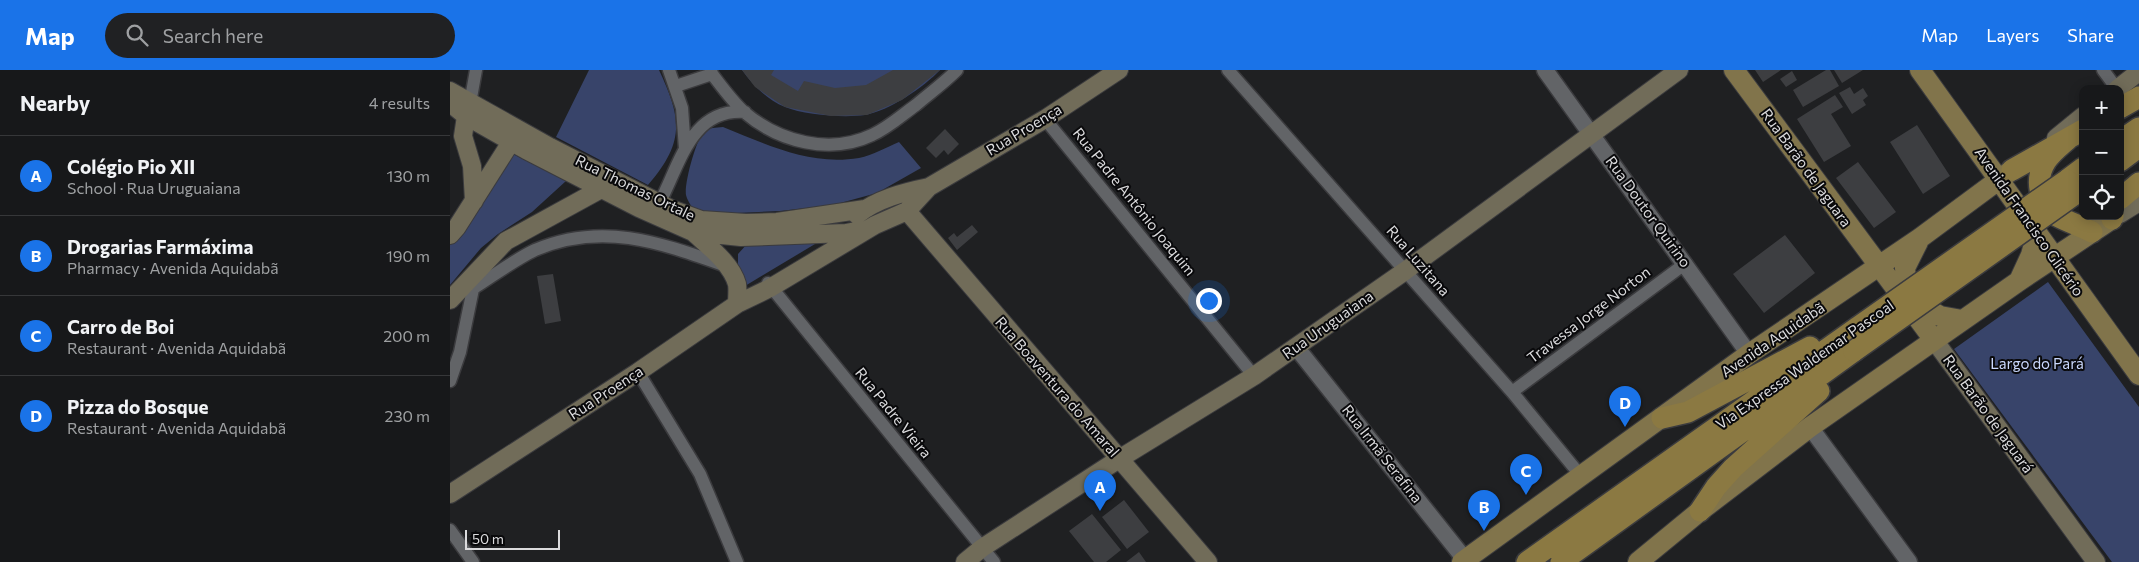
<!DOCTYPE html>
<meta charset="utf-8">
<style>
:root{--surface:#17181a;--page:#202123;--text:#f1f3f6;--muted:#9ea0a2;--line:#363739;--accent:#1a73e8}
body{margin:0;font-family:Commissioner,sans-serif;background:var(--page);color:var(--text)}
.controls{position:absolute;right:15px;top:15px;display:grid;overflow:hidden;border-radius:10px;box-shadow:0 2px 12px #0003}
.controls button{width:45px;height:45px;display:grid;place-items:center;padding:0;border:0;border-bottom:1px solid var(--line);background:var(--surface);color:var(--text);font:25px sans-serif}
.scale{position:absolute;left:15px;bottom:12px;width:95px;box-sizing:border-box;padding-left:5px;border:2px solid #dbdbdd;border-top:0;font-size:14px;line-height:18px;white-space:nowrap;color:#dbdbdd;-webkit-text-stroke:4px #09090b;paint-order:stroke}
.you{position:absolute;left:758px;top:230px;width:18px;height:18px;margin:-12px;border:4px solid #fff;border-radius:50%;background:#1a73e8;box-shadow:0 0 0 8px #1a73e833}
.badge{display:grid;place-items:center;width:32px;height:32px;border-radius:50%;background:var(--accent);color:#fff;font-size:16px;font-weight:700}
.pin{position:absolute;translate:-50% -41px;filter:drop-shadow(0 1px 2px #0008)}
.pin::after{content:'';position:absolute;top:26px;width:18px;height:15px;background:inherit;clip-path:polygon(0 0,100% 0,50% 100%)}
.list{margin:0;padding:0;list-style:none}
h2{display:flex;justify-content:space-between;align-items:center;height:65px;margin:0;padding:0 20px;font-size:21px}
h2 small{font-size:16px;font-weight:400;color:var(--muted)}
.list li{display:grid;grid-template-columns:32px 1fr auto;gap:15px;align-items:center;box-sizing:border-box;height:80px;padding:0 20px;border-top:1px solid var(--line)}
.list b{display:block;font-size:19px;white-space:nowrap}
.list p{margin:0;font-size:16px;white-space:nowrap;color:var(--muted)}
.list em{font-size:16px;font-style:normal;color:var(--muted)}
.icon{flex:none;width:28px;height:28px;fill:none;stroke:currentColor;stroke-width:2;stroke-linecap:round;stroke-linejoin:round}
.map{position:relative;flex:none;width:1689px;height:492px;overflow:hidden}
header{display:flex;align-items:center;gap:30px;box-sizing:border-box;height:70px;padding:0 25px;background:var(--accent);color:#fff}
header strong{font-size:24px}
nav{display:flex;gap:28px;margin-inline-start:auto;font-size:18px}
.search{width:350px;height:45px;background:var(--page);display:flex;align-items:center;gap:12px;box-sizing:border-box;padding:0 18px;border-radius:28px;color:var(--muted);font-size:19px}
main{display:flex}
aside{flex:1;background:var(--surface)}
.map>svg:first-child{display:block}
.green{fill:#38446a}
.building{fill:#3d3e41}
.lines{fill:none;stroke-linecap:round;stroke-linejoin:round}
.minor-casing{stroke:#3b3b3e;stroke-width:15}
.tertiary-casing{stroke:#3b3b3e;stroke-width:19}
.secondary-casing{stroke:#3b3b3e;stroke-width:20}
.primary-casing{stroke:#3b3b3e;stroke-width:22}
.trunk-casing{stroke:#3b3b3e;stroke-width:24}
.minor{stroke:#626467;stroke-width:12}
.tertiary{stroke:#626467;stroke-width:16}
.secondary{stroke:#716c59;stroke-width:18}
.primary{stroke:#81744b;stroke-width:20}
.trunk{stroke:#8b7942;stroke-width:21}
.trunk-bridge-casing{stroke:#3b3b3e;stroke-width:24;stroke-linecap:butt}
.trunk-bridge{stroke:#8b7942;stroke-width:21}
.labels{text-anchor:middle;stroke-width:4;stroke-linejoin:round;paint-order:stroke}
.street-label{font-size:15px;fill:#dbdbdd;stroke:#09090b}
.park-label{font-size:15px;fill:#cad8fd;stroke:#09090b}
</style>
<header>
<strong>Map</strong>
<div class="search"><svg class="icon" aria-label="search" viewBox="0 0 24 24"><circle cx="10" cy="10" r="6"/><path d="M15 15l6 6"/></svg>Search here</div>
<nav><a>Map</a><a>Layers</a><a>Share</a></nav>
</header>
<main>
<aside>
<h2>Nearby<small>4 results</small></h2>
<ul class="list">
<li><span class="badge">A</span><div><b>Colégio Pio XII</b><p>School · Rua Uruguaiana</p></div><em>130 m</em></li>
<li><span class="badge">B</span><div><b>Drogarias Farmáxima</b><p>Pharmacy · Avenida Aquidabã</p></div><em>190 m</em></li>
<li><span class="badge">C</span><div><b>Carro de Boi</b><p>Restaurant · Avenida Aquidabã</p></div><em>200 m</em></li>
<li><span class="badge">D</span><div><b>Pizza do Bosque</b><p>Restaurant · Avenida Aquidabã</p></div><em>230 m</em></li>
</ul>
</aside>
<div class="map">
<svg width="1689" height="492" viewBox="0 0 1689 492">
<rect width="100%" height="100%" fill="#1f2022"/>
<!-- green -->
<path class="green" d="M 139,0 L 209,0 C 232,49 235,72 198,115 L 106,67 Z
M 292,0 L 490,0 C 474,17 439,41 415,45 C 394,48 354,45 335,37 C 317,30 303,15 292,0 Z
M 273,57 C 318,75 359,96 409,88 C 423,85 437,77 449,72 L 471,98 L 427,123 L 383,135 L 330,141 L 266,144 L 243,139 C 241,135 237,130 236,125 C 234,114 246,69 254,62 C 259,57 266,58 273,57 Z
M 61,83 L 116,111 L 82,142 L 48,164 L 31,178 L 0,215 L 0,172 Z
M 310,171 L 365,174 L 295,216 L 288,198 L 288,184 L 297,174 Z
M 1598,212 L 1689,337 L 1689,492 L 1662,492 L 1504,279 Z"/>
<!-- building -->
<path class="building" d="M 292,0 L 324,0 L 321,5 L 348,21 L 354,11 L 385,18 L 416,15 L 443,0 L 490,0 L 452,30 L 417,45 L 381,46 L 335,37 L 305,17 Z
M 1305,0 L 1331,0 L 1313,12 Z
M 1376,0 L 1380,0 L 1389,16 L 1353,37 L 1343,20 Z
M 1384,0 L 1413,0 L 1392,13 Z
M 1342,1 L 1347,10 L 1336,17 L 1330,9 Z
M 1400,17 L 1404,24 L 1413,18 L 1418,26 L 1413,30 L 1416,35 L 1402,44 L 1389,23 Z
M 1385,25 L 1393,37 L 1381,44 L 1401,76 L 1374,92 L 1347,49 Z
M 1467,55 L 1500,106 L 1473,124 L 1440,72 Z
M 495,59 L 509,74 L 498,85 L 494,80 L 486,88 L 476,78 Z
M 1408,92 L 1446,142 L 1424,158 L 1386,108 Z
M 522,155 L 528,162 L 507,180 L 498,168 L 504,163 L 507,167 Z
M 1335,165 L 1365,203 L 1314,243 L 1283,204 Z
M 103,204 L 111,251 L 95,254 L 87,206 Z
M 674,430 L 699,462 L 677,479 L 652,447 Z
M 642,444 L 671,480 L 656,492 L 644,492 L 619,461 Z
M 689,482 L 696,492 L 676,492 Z"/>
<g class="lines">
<defs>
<path id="minor" d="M 219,0 L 232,38 L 235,79
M 261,0 L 262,4 C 272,17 282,31 294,42 C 329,72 380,85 422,65 C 438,58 452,45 466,35 C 480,23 494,13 507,0
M 778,0 L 1062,322 L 1131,406
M 1653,0 L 1667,19
M 226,16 L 262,4
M 19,39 L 26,0
M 595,49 L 804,306
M 202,134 L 210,132 C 230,94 241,38 295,42
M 318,213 L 544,492
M 24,218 C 43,206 64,190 85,180 C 153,151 211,173 276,196
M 188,302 L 250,404 L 287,492
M 0,311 L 10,282 L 23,219 L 19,211
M 1062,322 L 1236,193
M 0,460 L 23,492"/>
<path id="tertiary" d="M 1095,0 L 1299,284
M 846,277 L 1017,492
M 1360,357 L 1459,492"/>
<path id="secondary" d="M 1667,19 L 1689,2
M 0,21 L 100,77 L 221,139 L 251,150 L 296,153 L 327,152 L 415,139
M 0,33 L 16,46 L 76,80 L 189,138 L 243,162 L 291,167 L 396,163 L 411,160
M 16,46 L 13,66 L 22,96 L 24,131
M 1606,68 L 1633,46
M 457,141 L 758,492
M 1670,144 L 1689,132
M 407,145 C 427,129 454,122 479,117
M 243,162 C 258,176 281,193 287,214 C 288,220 287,228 287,234
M 0,165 L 7,157 L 61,72
M 0,230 L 56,171 L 151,119
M 1484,270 L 1646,492
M 0,424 L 188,302 L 287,234 L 320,218 L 425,155 L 457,141 L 479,117 L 595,49 L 669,0
M 515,492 L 532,478 L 669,389 L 804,306 L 955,201 L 1229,0"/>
<path id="primary" d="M 1284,0 L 1484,270
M 1470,0 L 1689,305
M 1468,172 L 1455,198 L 1456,209 L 1474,237 L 1490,246 L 1512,250
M 1569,211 L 1581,185 L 1587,163
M 1012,492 L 1299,284 L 1470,168 L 1562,100
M 1188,492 L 1250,441 L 1360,357 L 1569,211 L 1662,149"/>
<path id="trunk" d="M 1670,38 L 1689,27
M 1618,69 C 1610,76 1601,83 1596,91 C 1584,109 1589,134 1607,146 C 1618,152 1631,156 1642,162
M 1670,71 L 1689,58
M 1670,91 L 1689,77
M 1562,100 L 1633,60
M 1617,110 L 1633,98
M 1670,129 L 1689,113
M 1662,149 L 1663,146
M 1212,348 L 1238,342 L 1360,277
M 1250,441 L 1266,417 L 1283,398 L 1369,321
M 1077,492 L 1408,257
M 1111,492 L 1404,281"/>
</defs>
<!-- minor casing -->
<use href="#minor" class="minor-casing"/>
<!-- tertiary casing -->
<use href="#tertiary" class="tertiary-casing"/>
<!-- secondary casing -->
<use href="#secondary" class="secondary-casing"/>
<!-- primary casing -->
<use href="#primary" class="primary-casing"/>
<!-- trunk casing -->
<use href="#trunk" class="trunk-casing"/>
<!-- minor -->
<use href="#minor" class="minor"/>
<!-- tertiary -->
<use href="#tertiary" class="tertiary"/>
<!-- secondary -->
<use href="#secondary" class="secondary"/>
<!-- primary -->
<use href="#primary" class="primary"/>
<!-- trunk -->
<use href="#trunk" class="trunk"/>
<defs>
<path id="trunk-bridge" d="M 1408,257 L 1617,110
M 1404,281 L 1628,122"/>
</defs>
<!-- trunk-bridge casing -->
<use href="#trunk-bridge" class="trunk-bridge-casing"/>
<!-- trunk-bridge -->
<use href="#trunk-bridge" class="trunk-bridge"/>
</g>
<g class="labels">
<!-- street labels -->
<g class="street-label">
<text transform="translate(574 60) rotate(-31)" y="5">Rua Proença</text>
<text transform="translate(1356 98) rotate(54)" y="5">Rua Barão de Jaguara</text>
<text transform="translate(185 118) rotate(26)" y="5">Rua Thomas Ortale</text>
<text transform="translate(684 132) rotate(51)" y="5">Rua Padre Antônio Joaquim</text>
<text transform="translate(1198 142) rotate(54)" y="5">Rua Doutor Quirino</text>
<text transform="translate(1579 152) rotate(55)" y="5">Avenida Francisco Glicério</text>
<text transform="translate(968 191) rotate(49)" y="5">Rua Luzitana</text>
<text transform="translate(1139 245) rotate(-37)" y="5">Travessa Jorge Norton</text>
<text transform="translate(878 255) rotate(-35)" y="5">Rua Uruguaiana</text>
<text transform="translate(1323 270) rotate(-34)" y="5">Avenida Aquidabã</text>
<text transform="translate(1355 295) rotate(-35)" y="5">Via Expressa Waldemar Pascoal</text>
<text transform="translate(607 317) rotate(49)" y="5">Rua Boaventura do Amaral</text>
<text transform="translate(156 323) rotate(-33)" y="5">Rua Proença</text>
<text transform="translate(443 343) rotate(51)" y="5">Rua Padre Vieira</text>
<text transform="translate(1538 344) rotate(54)" y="5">Rua Barão de Jaguará</text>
<text transform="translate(932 384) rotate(52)" y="5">Rua Irmã Serafina</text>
</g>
<!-- park labels -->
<g class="park-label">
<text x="1587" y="299">Largo do Pará</text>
</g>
</g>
</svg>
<div class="controls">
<button>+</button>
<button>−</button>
<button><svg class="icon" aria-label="locate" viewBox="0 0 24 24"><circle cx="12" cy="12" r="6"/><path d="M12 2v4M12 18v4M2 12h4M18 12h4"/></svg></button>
</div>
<div class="scale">50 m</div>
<div class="you"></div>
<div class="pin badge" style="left:650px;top:441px">A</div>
<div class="pin badge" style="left:1034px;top:461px">B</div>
<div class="pin badge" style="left:1076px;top:425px">C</div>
<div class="pin badge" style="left:1175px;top:357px">D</div>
</div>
</main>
